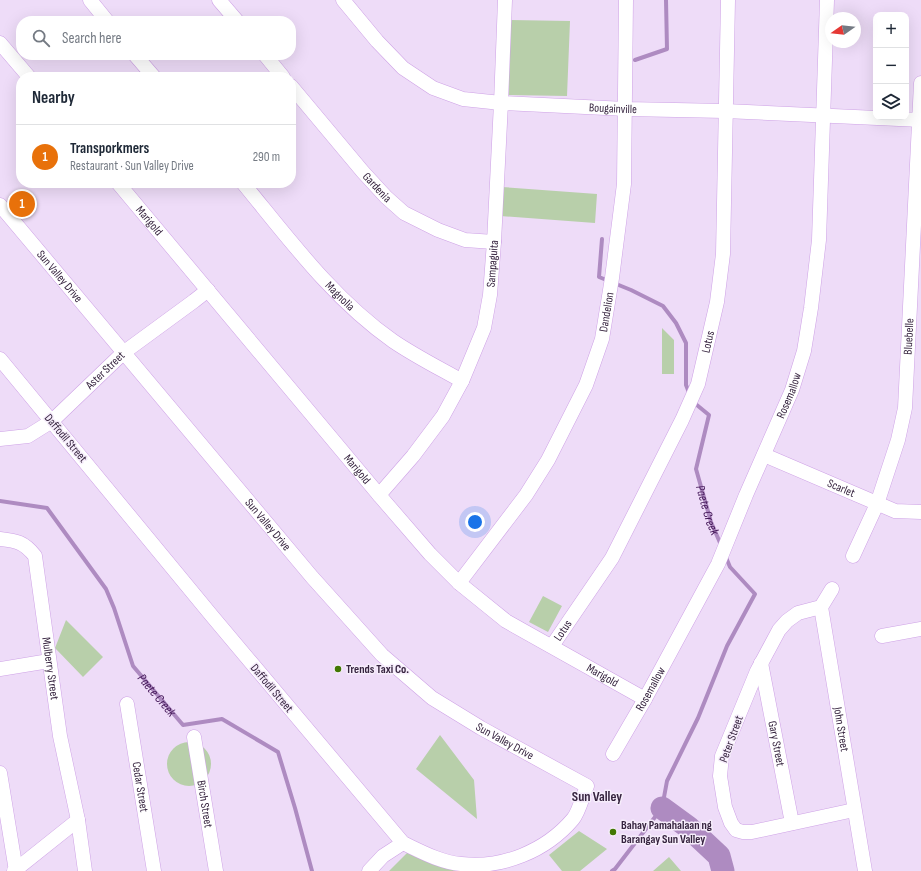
<!DOCTYPE html>
<meta charset="utf-8">
<style>
:root{--surface:#fff;--page:#f6f6f7;--text:#1f2937;--muted:#747a83;--line:#e0e1e3;--accent:#0f766e}
body{margin:0;font-family:"Sofia Sans Condensed",sans-serif;background:var(--page);color:var(--text)}
.controls{position:absolute;right:12px;top:12px;display:grid;overflow:hidden;border-radius:8px;box-shadow:0 4px 16px #0002}
.controls button{width:36px;height:36px;display:grid;place-items:center;padding:0;border:0;border-bottom:1px solid var(--line);background:var(--surface);color:var(--text);font:20px sans-serif}
.compass{position:absolute;left:825px;top:12px;width:36px;height:36px;border-radius:50%;background:var(--surface);box-shadow:0 4px 16px #0002;rotate:256deg}
.you{position:absolute;left:475px;top:522px;width:14px;height:14px;margin:-10px;border:3px solid #fff;border-radius:50%;background:#1a73e8;box-shadow:0 0 0 6px #1a73e833}
.badge{display:grid;place-items:center;width:26px;height:26px;border-radius:50%;background:var(--accent);color:#fff;font-size:13px;font-weight:700}
.pin{position:absolute;translate:-50% -50%;border:2px solid #fff;box-shadow:0 1px 4px #0006}
.list{margin:0;padding:0;list-style:none}
h2{display:flex;justify-content:space-between;align-items:center;height:52px;margin:0;padding:0 16px;font-size:17px}
h2 small{font-size:13px;font-weight:400;color:var(--muted)}
.list li{display:grid;grid-template-columns:26px 1fr auto;gap:12px;align-items:center;box-sizing:border-box;height:64px;padding:0 16px;border-top:1px solid var(--line)}
.list b{display:block;font-size:15px;white-space:nowrap}
.list p{margin:0;font-size:13px;white-space:nowrap;color:var(--muted)}
.list em{font-size:13px;font-style:normal;color:var(--muted)}
.icon{flex:none;width:22px;height:22px;fill:none;stroke:currentColor;stroke-width:2;stroke-linecap:round;stroke-linejoin:round}
.map{position:relative;flex:none;width:921px;height:871px;overflow:hidden}
.search{position:absolute;background:var(--surface);box-shadow:0 4px 16px #0002;left:16px;top:16px;width:280px;height:44px;display:flex;align-items:center;gap:10px;box-sizing:border-box;padding:0 14px;border-radius:16px;color:var(--muted);font-size:15px}
.panel{position:absolute;background:var(--surface);box-shadow:0 4px 16px #0002;left:16px;top:72px;width:280px;height:116px;border-radius:16px}
.map>svg:first-child{display:block}
.green{fill:#b8cfaa}
.lines{fill:none;stroke-linecap:round;stroke-linejoin:round}
.stream{stroke:#ae8bc1;stroke-width:4}
.river{stroke:#ae8bc1;stroke-width:23}
.street-casing{stroke:#cea2e6;stroke-width:15}
.street{stroke:#fff;stroke-width:14}
.poi-dot{fill:#427703;stroke:#f6edfb;stroke-width:1.5}
.labels{text-anchor:middle;stroke-width:3;stroke-linejoin:round;paint-order:stroke}
.street-label{font-size:12px;fill:#36243f;stroke:#f6edfb}
.poi-label{font-size:12px;font-weight:bold;fill:#36243f;stroke:#f6edfb;text-anchor:start}
.water-label{font-size:13px;font-style:italic;fill:#441758;stroke:#f6edfb}
.quarter-label{font-size:14px;font-weight:bold;fill:#36243f;stroke:#f6edfb}
</style>
<div class="map">
<svg width="921" height="871" viewBox="0 0 921 871">
<rect width="100%" height="100%" fill="#eedcf8"/>
<!-- green -->
<path class="green" d="M 510,20 L 570,21 L 567,96 L 508,95 Z
M 502,187 L 597,194 L 595,223 L 500,216 Z
M 662,328 L 674,340 L 674,374 L 662,374 Z
M 543,596 L 562,606 L 548,632 L 529,622 Z
M 66,620 L 103,657 L 83,677 L 55,648 Z
M 440,735 L 474,780 L 477,819 L 416,769 Z
M167 764a22 22 0 1 1 44 0a22 22 0 1 1-44 0Z
M 579,831 L 607,849 L 580,871 L 562,871 L 549,855 Z
M 408,852 L 458,871 L 389,871 Z
M 669,857 L 681,871 L 653,871 Z"/>
<g class="lines">
<!-- stream -->
<g class="stream">
<path d="M 635,60 L 667,49 L 666,0"/>
<path d="M 602,239 L 599,277 L 631,290 L 663,306 L 676,323 L 686,343 L 686,385 L 690,395"/>
<path id="s1" d="M 692,401 L 709,415 L 696,469 L 711,522 L 721,545"/>
<path id="s2" d="M 0,501 L 47,508 L 106,589 L 114,608 L 133,666 L 183,725 L 222,719 L 278,752 L 295,808 L 312,871"/>
<path d="M 612,871 L 615,869 L 662,808 L 667,781 L 698,718 L 727,646 L 755,594 L 730,567 L 725,555"/>
</g>
<!-- river -->
<path class="river" d="M 662,808 L 688,827 L 719,856 L 723,871"/>
<defs>
<g id="street">
<path d="M 90,0 L 107,21"/>
<path d="M 219,0 L 237,21"/>
<path id="s3" d="M 343,0 L 377,41 L 403,68 L 433,88 L 463,99 L 501,103 L 626,109 L 725,111 L 921,120"/>
<path d="M 0,43 L 29,77"/>
<path d="M 135,55 L 154,77"/>
<path d="M 265,55 L 283,77"/>
<path id="s4" d="M 291,86 L 363,172 L 386,197 L 404,213 L 438,230 L 465,240 L 494,242"/>
<path id="s5" d="M 118,183 L 379,495 L 430,554 L 459,583 L 506,621 L 645,699"/>
<path id="s6" d="M 243,183 C 289,239 333,299 393,341 C 415,356 439,368 462,381"/>
<path id="s7" d="M 0,205 L 312,577 L 382,655 L 432,698 L 481,728 L 587,786 C 583,795 579,812 573,819 C 546,851 502,869 461,864 C 440,862 422,852 403,843 L 212,616 L 0,359"/>
<path id="s8" d="M 0,439 L 28,436 L 52,421 L 123,353 L 194,301 L 208,290"/>
<path id="s9" d="M 764,455 L 895,511 L 921,512"/>
<path id="s10" d="M 379,495 L 413,456 L 443,416 L 462,381 L 484,328 L 490,295 L 494,242 L 501,103 L 505,0"/>
<path id="s11" d="M 0,539 C 17,541 24,542 35,556 L 60,736 L 78,820 L 85,871"/>
<path id="s12" d="M 853,556 L 877,504 L 898,440 L 905,408 L 921,83"/>
<path id="s13" d="M 459,583 L 526,495 L 548,460 L 586,385 L 602,339 L 612,278 L 624,184 L 626,0"/>
<path id="s14" d="M 832,589 L 821,607 L 865,871"/>
<path d="M 821,607 L 798,613 L 787,621 L 779,630 L 757,671 L 722,756 L 720,776 L 725,807 L 731,823 L 736,830 L 743,832 L 752,832 L 854,810"/>
<path d="M 882,636 L 921,629"/>
<path id="s15" d="M 552,646 L 612,558 L 682,420 L 698,384 L 717,302 L 723,254 L 728,0"/>
<path id="s16" d="M 761,663 L 792,823"/>
<path d="M 0,669 L 49,661"/>
<path id="s17" d="M 127,704 L 154,871"/>
<path id="s18" d="M 194,737 L 216,871"/>
<path id="s19" d="M 613,754 L 645,699 L 718,564 L 746,495 L 792,390 L 804,351 L 811,308 L 819,240 L 827,0"/>
<path d="M 0,773 L 16,871"/>
<path d="M 14,871 L 78,820"/>
<path d="M 369,871 L 383,856 L 403,843"/>
</g>
</defs>
<!-- street casing -->
<use href="#street" class="street-casing"/>
<!-- street -->
<use href="#street" class="street"/>
</g>
<!-- markers -->
<g class="poi-dot">
<circle cx="338" cy="669" r="4"/>
<circle cx="613" cy="832" r="4"/>
</g>
<g class="labels">
<!-- street labels -->
<g class="street-label">
<text dy="4" stroke="none"><textPath href="#s3" startOffset="309">Bougainville</textPath></text>
<text dy="4" stroke="none"><textPath href="#s4" startOffset="133">Gardenia</textPath></text>
<text dy="4" stroke="none"><textPath href="#s5" startOffset="49">Marigold</textPath></text>
<text dy="4" stroke="none"><textPath href="#s10" startOffset="264">Sampaguita</textPath></text>
<text dy="4" stroke="none"><textPath href="#s7" startOffset="93">Sun Valley Drive</textPath></text>
<text dy="4" stroke="none"><textPath href="#s6" startOffset="149">Magnolia</textPath></text>
<text dy="4" stroke="none"><textPath href="#s13" startOffset="312">Dandelion</textPath></text>
<text dy="4" stroke="none"><textPath href="#s12" startOffset="229">Bluebelle</textPath></text>
<text dy="4" stroke="none"><textPath href="#s15" startOffset="344">Lotus</textPath></text>
<text dy="4" stroke="none"><textPath href="#s8" startOffset="130">Aster Street</textPath></text>
<text dy="4" stroke="none"><textPath href="#s19" startOffset="400">Rosemallow</textPath></text>
<text transform="translate(66 438) rotate(50)" y="4">Daffodil Street</text>
<text dy="4" stroke="none"><textPath href="#s5" startOffset="373">Marigold</textPath></text>
<text dy="4" stroke="none"><textPath href="#s9" startOffset="84">Scarlet</textPath></text>
<text dy="4" stroke="none"><textPath href="#s7" startOffset="417">Sun Valley Drive</textPath></text>
<text dy="4" stroke="none"><textPath href="#s15" startOffset="19">Lotus</textPath></text>
<text dy="4" stroke="none"><textPath href="#s11" startOffset="154">Mulberry Street</textPath></text>
<text dy="4" stroke="none"><textPath href="#s5" startOffset="697">Marigold</textPath></text>
<text transform="translate(272 688) rotate(50)" y="4">Daffodil Street</text>
<text dy="4" stroke="none"><textPath href="#s19" startOffset="75">Rosemallow</textPath></text>
<text dy="4" stroke="none"><textPath href="#s14" startOffset="145">John Street</textPath></text>
<text transform="translate(731 739) rotate(-70)" y="4">Peter Street</text>
<text dy="4" stroke="none"><textPath href="#s7" startOffset="741">Sun Valley Drive</textPath></text>
<text dy="4" stroke="none"><textPath href="#s16" startOffset="82">Gary Street</textPath></text>
<text dy="4" stroke="none"><textPath href="#s17" startOffset="84">Cedar Street</textPath></text>
<text dy="4" stroke="none"><textPath href="#s18" startOffset="68">Birch Street</textPath></text>
</g>
<!-- poi labels -->
<g class="poi-label">
<text x="346" y="673">Trends Taxi Co.</text>
<text x="621" y="829">Bahay Pamahalaan ng<tspan x="621" dy="14">Barangay Sun Valley</tspan></text>
</g>
<!-- water labels -->
<g class="water-label">
<text dy="5" stroke="none"><textPath href="#s1" startOffset="120">Paete Creek</textPath></text>
<text dy="5" stroke="none"><textPath href="#s2" startOffset="267">Paete Creek</textPath></text>
</g>
<!-- quarter labels -->
<g class="quarter-label">
<text x="597" y="801">Sun Valley</text>
</g>
</g>
</svg>
<div class="controls">
<button>+</button>
<button>−</button>
<button><svg class="icon" aria-label="layers" viewBox="0 0 24 24"><path d="M12 4l9 5-9 5-9-5zM3 14l9 5 9-5"/></svg></button>
</div>
<svg class="compass" viewBox="-18 -18 36 36"><path d="M0-13l5 13h-10z" fill="#e53935"/><path d="M0 13l5-13h-10z" fill="#747a83"/></svg>
<div class="you"></div>
<div class="pin badge" style="left:22px;top:204px;background:#e8710a">1</div>
<div class="search"><svg class="icon" aria-label="search" viewBox="0 0 24 24"><circle cx="10" cy="10" r="6"/><path d="M15 15l6 6"/></svg>Search here</div>
<section class="panel">
<h2>Nearby<small></small></h2>
<ul class="list">
<li><span class="badge" style="background:#e8710a">1</span><div><b>Transporkmers</b><p>Restaurant · Sun Valley Drive</p></div><em>290 m</em></li>
</ul>
</section>
</div>
